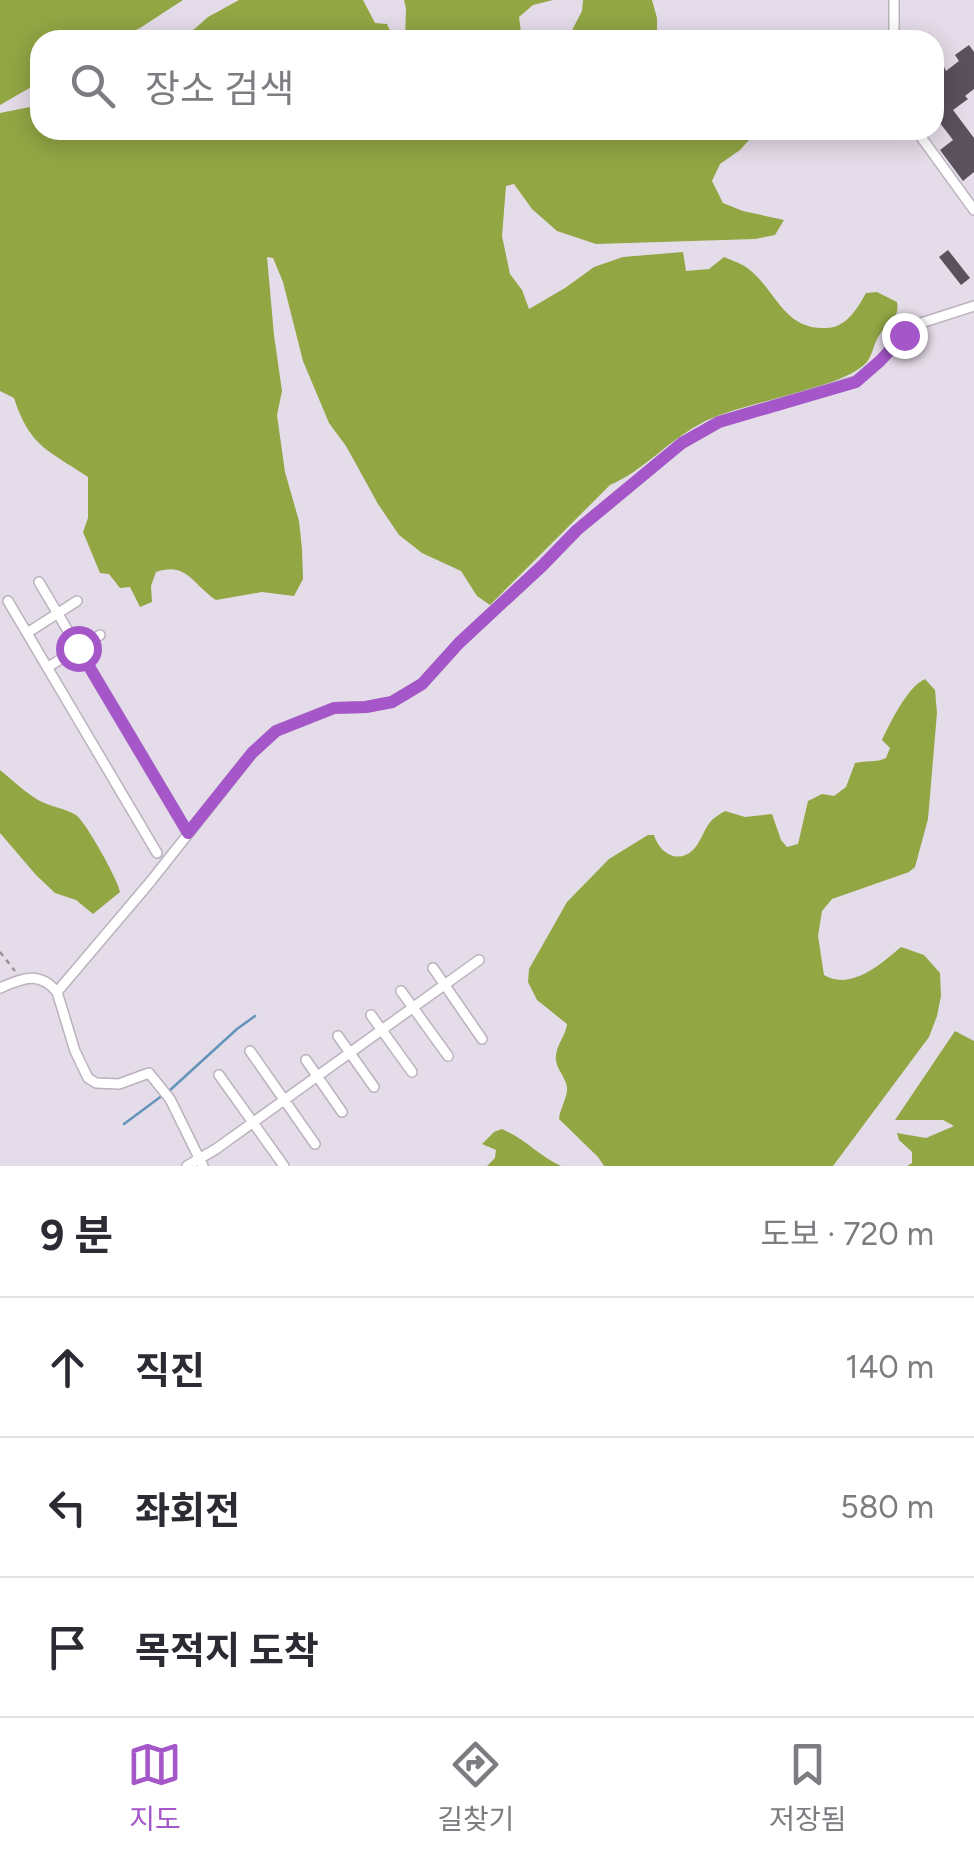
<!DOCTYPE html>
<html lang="ko">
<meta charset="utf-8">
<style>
:root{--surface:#fff;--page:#f2f2f3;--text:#2b2b33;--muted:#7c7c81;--line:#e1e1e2;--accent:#a557c9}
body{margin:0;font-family:Figtree,"Noto Sans KR",sans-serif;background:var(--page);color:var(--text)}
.stop{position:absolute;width:30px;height:30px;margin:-22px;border:8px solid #a557c9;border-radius:50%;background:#fff}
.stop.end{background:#a557c9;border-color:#fff;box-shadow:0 2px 10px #0008}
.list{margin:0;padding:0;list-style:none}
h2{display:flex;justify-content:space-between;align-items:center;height:130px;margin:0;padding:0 40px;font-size:42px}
h2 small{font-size:32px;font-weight:400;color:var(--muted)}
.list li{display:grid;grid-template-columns:65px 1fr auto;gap:30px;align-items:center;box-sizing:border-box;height:140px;padding:0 40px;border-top:2px solid var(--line)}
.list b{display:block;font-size:38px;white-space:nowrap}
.list em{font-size:32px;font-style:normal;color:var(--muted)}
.icon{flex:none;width:55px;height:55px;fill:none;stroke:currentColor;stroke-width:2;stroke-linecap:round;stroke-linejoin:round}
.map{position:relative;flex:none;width:974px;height:1166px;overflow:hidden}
.search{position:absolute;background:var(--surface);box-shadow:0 5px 25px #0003;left:30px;right:30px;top:30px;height:110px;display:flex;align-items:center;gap:25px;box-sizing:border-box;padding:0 35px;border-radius:30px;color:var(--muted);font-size:38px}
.sheet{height:550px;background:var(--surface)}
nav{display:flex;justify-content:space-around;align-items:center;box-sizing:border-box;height:140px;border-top:2px solid var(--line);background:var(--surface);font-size:28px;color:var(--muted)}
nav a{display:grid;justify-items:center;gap:5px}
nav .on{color:var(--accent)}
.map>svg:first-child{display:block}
.forest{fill:#92a644}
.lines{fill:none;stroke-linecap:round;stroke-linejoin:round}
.stream{stroke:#6494b9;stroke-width:2.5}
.building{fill:#59515c}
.street-casing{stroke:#bbb2be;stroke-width:12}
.path{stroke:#98919b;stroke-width:2.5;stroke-dasharray:5 5;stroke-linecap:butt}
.street{stroke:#fff;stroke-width:9}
.route{stroke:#a557c9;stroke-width:12}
</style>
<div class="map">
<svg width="974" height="1166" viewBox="0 0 974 1166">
<rect width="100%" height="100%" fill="#e5dce9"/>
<!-- forest -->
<path class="forest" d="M 0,0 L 183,0 L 140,28 L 116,40 L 40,40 L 40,82 L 0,105 Z
M 239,0 L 363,0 L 375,23 L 387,24 L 394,40 L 182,40 L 208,17 Z
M 404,0 L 553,0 L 533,5 L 519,17 L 521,32 L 511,40 L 405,40 L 406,9 Z
M 583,0 L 652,0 L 657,18 L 657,40 L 567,40 L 582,11 Z
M 40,105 L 40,130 L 758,130 L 740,150 L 720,164 L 712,181 L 723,203 L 743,211 L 784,220 L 775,235 L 755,239 L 596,244 L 557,231 L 532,209 L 514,184 L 506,186 L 502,236 L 510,274 L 522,290 L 529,309 L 565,288 L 594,267 L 623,257 L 683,252 L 686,271 L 709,269 L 724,257 C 731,260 740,263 746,267 C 776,288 782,330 826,328 C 846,328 857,309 866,293 L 877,292 L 897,302 C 900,319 888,322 880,334 C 874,342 873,354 867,362 C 842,390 738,402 700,424 C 668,441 643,471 610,485 L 490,605 L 477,596 L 461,571 L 422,553 L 399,535 L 378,504 L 346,446 L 329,423 L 303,361 L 283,282 L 273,258 L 267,257 L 274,335 L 282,391 L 277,415 L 285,472 L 299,521 L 302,549 L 303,579 L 294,596 L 262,592 L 216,600 C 194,586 187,561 156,572 L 151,586 L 152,602 L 140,607 L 130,587 L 120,588 L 109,574 L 100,573 L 83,532 L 88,518 L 88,477 C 48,450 30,447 14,398 L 0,391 L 0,113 Z
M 925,679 L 935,690 L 937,713 L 928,819 L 915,867 L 909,872 L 832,899 L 822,911 L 818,936 L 824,975 C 851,991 881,964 901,947 L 924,955 L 940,973 L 941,996 L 937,1016 L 929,1037 L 833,1166 L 604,1166 L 598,1157 L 559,1119 C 560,1108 568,1097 567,1087 C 565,1075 554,1067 556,1055 C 557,1044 566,1035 567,1024 L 537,1000 L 528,982 L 529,969 L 567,902 L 609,859 L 648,835 L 654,835 C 659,852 677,865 693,850 C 701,842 704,829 711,821 C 714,818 721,813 725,811 L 745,817 L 772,814 L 781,840 L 787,847 L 798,844 L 808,801 L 822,794 L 834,796 L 846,787 L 855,763 C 866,760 876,763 886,758 L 890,748 L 882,740 C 890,723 908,686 925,679 Z
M 0,770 C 12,780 25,792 38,800 C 50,807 65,808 76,815 C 85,821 119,881 120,892 L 93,914 L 76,900 L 55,893 L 36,875 L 0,833 Z
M 955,1031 L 974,1041 L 974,1166 L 907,1166 L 912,1163 L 912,1152 L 899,1140 L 897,1133 L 926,1138 L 954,1126 L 943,1120 L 895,1120 Z
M 502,1129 C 525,1139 539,1156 561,1166 L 487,1166 L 495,1158 L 496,1150 L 482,1144 L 494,1132 Z"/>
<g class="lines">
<!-- stream -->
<path class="stream" d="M 169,1091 L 237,1029 L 255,1016
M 124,1124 L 163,1095"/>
</g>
<!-- building -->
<path class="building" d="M 969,45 L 974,52 L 974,89 L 965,96 L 968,99 L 953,110 L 974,138 L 974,172 L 963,181 L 940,150 L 953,140 L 940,123 L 938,125 L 934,119 L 934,74 L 944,67 L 946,71 L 959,61 L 955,55 Z
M 948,250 L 970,278 L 961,285 L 939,257 Z"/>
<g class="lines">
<defs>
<path id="street" d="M 894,0 L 894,40
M 916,130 L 974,210
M 39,582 L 188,833
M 8,601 L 157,853
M 27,633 L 77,601
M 48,667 L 100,635
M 433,968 L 482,1039
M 0,988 C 24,978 39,971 57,992
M 401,991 L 448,1056
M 371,1015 L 412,1072
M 338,1036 L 374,1087
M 250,1051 L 315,1144
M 306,1060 L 342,1112
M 219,1075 L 284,1166
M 187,1166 L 216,1149 L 479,960
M 203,1166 L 170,1099 L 149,1073 L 119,1084 L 96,1083 L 88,1078 L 75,1051 L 57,992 L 151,881 L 252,753 L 276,731 L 334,708 L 366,707 L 392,702 L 422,684 L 459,643 L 542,566 L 577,530 L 682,443 L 719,422 L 856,381 L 880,361 L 904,335 L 918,324 L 974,306"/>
</defs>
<!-- street casing -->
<use href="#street" class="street-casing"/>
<!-- path -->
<path class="path" d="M 0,952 L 15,971"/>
<!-- street -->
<use href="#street" class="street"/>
</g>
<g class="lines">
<!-- route -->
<path class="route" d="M 78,648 L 188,833 L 252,753 L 276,731 L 334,708 L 366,707 L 392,702 L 422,684 L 459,643 L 542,566 L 577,530 L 682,443 L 719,422 L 856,382 L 880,361 L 904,335"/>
</g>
</svg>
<div class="stop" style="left:78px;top:648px"></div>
<div class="stop end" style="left:904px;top:335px"></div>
<div class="search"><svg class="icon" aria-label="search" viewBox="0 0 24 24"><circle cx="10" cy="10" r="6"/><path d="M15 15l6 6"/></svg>장소 검색</div>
</div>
<section class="sheet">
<h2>9 분<small>도보 · 720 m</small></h2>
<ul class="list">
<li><svg class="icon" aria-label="ahead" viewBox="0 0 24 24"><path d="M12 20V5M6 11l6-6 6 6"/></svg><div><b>직진</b></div><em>140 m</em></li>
<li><svg class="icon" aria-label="left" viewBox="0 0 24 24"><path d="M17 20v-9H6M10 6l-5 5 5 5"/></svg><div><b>좌회전</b></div><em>580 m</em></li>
<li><svg class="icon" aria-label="arrive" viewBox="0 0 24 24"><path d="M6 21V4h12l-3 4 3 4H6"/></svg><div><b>목적지 도착</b></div></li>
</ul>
</section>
<nav>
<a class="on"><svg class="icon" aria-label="map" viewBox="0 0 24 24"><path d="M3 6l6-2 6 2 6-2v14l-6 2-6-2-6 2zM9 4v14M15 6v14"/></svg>지도</a>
<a><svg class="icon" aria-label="directions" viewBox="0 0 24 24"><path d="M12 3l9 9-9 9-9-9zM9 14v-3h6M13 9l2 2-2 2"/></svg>길찾기</a>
<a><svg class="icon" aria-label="saved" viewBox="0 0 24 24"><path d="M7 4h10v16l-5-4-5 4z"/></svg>저장됨</a>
</nav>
